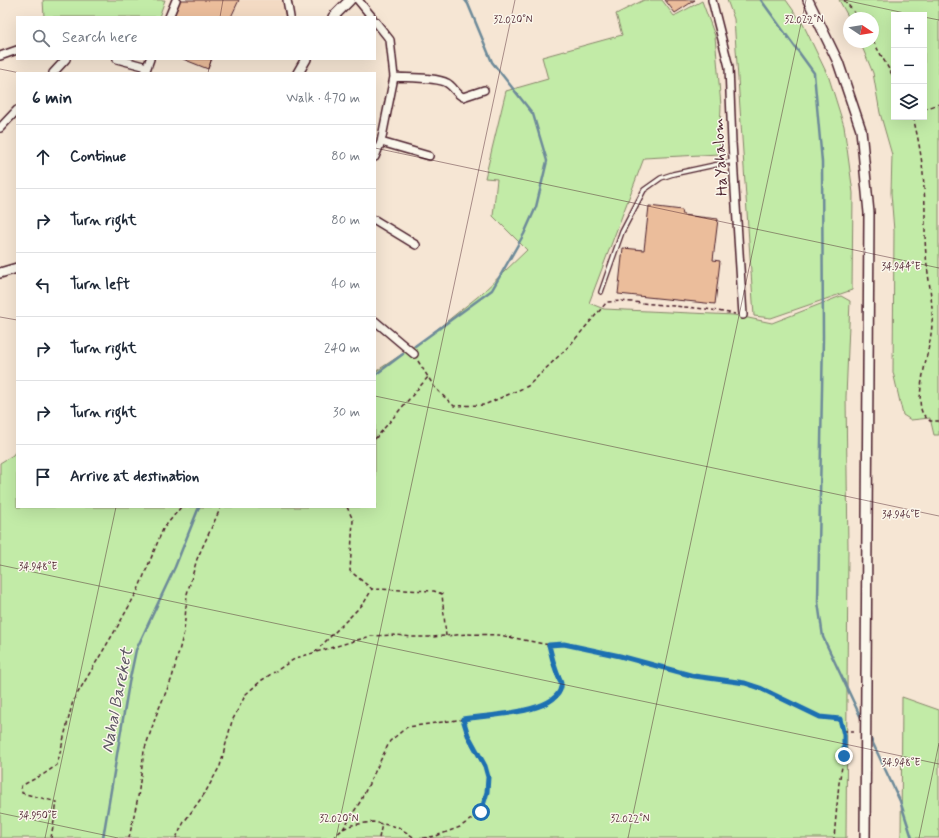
<!DOCTYPE html>
<meta charset="utf-8">
<style>
:root{--surface:#fff;--page:#f2f2f3;--text:#1f2937;--muted:#747a83;--line:#e0e1e3}
body{margin:0;font-family:Mynerve,sans-serif;background:var(--page);color:var(--text)}
.controls{position:absolute;right:12px;top:12px;display:grid;overflow:hidden;border-radius:0px;box-shadow:0 4px 16px #0002}
.controls button{width:36px;height:36px;display:grid;place-items:center;padding:0;border:0;border-bottom:1px solid var(--line);background:var(--surface);color:var(--text);font:20px sans-serif}
.compass{position:absolute;left:843px;top:12px;width:36px;height:36px;border-radius:50%;background:var(--surface);box-shadow:0 4px 16px #0002;rotate:102deg}
.stop{position:absolute;width:12px;height:12px;margin:-9px;border:3px solid #1f6fb2;border-radius:50%;background:#fff}
.stop.end{background:#1f6fb2;border-color:#fff;box-shadow:0 1px 4px #0008}
.list{margin:0;padding:0;list-style:none}
h2{display:flex;justify-content:space-between;align-items:center;height:52px;margin:0;padding:0 16px;font-size:17px}
h2 small{font-size:13px;font-weight:400;color:var(--muted)}
.list li{display:grid;grid-template-columns:26px 1fr auto;gap:12px;align-items:center;box-sizing:border-box;height:64px;padding:0 16px;border-top:1px solid var(--line)}
.list b{display:block;font-size:15px;white-space:nowrap}
.list em{font-size:13px;font-style:normal;color:var(--muted)}
.icon{flex:none;width:22px;height:22px;fill:none;stroke:currentColor;stroke-width:2;stroke-linecap:round;stroke-linejoin:round}
.map{position:relative;flex:none;width:939px;height:838px;overflow:hidden}
.search{position:absolute;background:var(--surface);box-shadow:0 4px 16px #0002;left:16px;top:16px;width:360px;height:44px;display:flex;align-items:center;gap:10px;box-sizing:border-box;padding:0 14px;border-radius:0px;color:var(--muted);font-size:15px}
.panel{position:absolute;background:var(--surface);box-shadow:0 4px 16px #0002;left:16px;top:72px;width:360px;height:436px;border-radius:0px}
.map>svg:first-child{display:block}
.built{fill:#f3dac3}
.green{fill:#c2eba7;stroke:#868569;fill-rule:evenodd}
.lines{fill:none;stroke-linecap:round;stroke-linejoin:round}
.stream{stroke:#6d8a99;stroke-width:2.5}
.building{fill:#ebbd9b;stroke:#4a1f2b}
.lane-casing{stroke:#4a1f2b;stroke-width:6}
.street-casing{stroke:#4a1f2b;stroke-width:10}
.secondary-casing{stroke:#4a1f2b;stroke-width:12}
.path{stroke:#4a1f2b;stroke-width:1.5;stroke-dasharray:4 3;stroke-linecap:butt}
.lane{stroke:#fbf7ec;stroke-width:3.5}
.street{stroke:#fbf7ec;stroke-width:7}
.secondary{stroke:#fbf7ec;stroke-width:9}
.route{stroke:#1f6fb2;stroke-width:5}
.ticks{fill:none;stroke:#4a1f2b;stroke-width:1;stroke-opacity:0.45}
.labels{text-anchor:middle;stroke-width:3;stroke-linejoin:round;paint-order:stroke}
.street-label{font-size:16px;fill:#4a1f2b;stroke:#fbf7ec}
.water-label{font-size:17px;font-style:italic;fill:#5b5462;stroke:#fbf7ec}
.ticks-label{font-size:10px;text-anchor:middle;fill:#4a1f2b;stroke:#fbf7ec;stroke-width:3;stroke-linejoin:round;paint-order:stroke}
</style>
<div class="map">
<svg width="939" height="838" viewBox="0 0 939 838">
<rect width="100%" height="100%" fill="#f6e6d4"/>
<filter id="ink" filterUnits="userSpaceOnUse"><feTurbulence type="fractalNoise" baseFrequency=".025" numOctaves="2"/><feDisplacementMap in="SourceGraphic" scale="8" xChannelSelector="R" yChannelSelector="G"/><feConvolveMatrix kernelMatrix="1 2 1 2 8 2 1 2 1" color-interpolation-filters="sRGB"/></filter>
<g filter="url(#ink)">
<!-- built -->
<path class="built" d="M 239,0 L 283,0 L 289,12 L 281,17 L 232,17 Z"/>
<!-- green -->
<path class="green" d="M 43,0 L 165,0 L 159,17 L 44,17 Z
M 644,0 L 662,0 L 674,16 L 702,1 L 715,36 L 721,106 L 719,154 L 644,158 L 589,303 L 604,309 L 734,315 L 772,323 L 841,296 L 850,301 L 846,397 L 848,549 L 846,838 L 0,838 L 0,463 L 13,455 L 17,449 L 17,507 L 375,507 L 375,372 L 426,338 L 481,294 L 527,250 L 493,216 L 497,179 L 485,178 L 506,91 L 548,79 L 542,57 L 622,35 L 616,14 Z
M 727,0 L 786,0 L 803,24 L 829,78 L 844,126 L 853,193 L 852,290 L 771,318 L 754,316 L 734,19 Z
M 839,0 L 939,0 L 939,435 L 934,435 L 930,418 L 911,420 L 903,415 L 893,372 L 894,231 L 891,193 L 892,155 L 880,113 L 873,73 L 860,42 L 873,42 L 873,18 L 849,18 ZM 894,15 L 924,15 L 924,117 L 894,117 Z
M 902,697 L 939,710 L 939,838 L 901,838 Z"/>
<g class="lines">
<!-- stream -->
<path class="stream" d="M 761,0 L 814,73 L 822,162 L 823,337 L 818,602 L 823,637 L 862,720
M 415,346 L 492,290 L 524,234 L 536,207 L 547,161 L 533,114 L 492,62 L 468,4 L 465,0
M 375,375 L 403,354
M 869,735 L 900,801 L 912,838
M 103,838 L 129,683 L 136,650 L 175,567 L 199,507"/>
</g>
<!-- building -->
<path class="building" d="M 176,0 L 239,0 L 231,17 L 169,17 Z
M 665,0 L 695,0 L 675,13 Z
M 183,59 L 212,59 L 208,69 Z
M 649,206 L 682,210 L 683,215 L 718,219 L 713,260 L 720,261 L 715,304 L 618,294 L 623,248 L 644,250 Z"/>
<g class="lines">
<defs>
<path id="lane" d="M 601,292 L 622,232 L 644,190 L 661,178 L 673,174 L 733,161"/>
<path id="street" d="M 287,0 L 290,17
M 358,0 L 372,17
M 712,0 L 729,67 L 732,143 L 743,315
M 169,17 L 176,0
M 375,21 L 390,40 L 394,77 L 381,142 L 375,157
M 0,56 L 17,50
M 117,59 L 147,67
M 53,73 L 66,59
M 145,73 L 150,59
M 394,77 C 406,78 437,77 447,83 C 453,86 456,94 463,97 L 484,90
M 0,128 L 17,110
M 381,142 L 429,156
M 375,220 L 416,245
M 375,321 L 414,354"/>
<path id="secondary" d="M 808,0 L 838,62 L 861,130 L 869,213 L 865,838
M 333,17 L 350,0
M 298,73 L 306,59
M 0,273 L 17,268"/>
</defs>
<!-- lane casing -->
<use href="#lane" class="lane-casing"/>
<!-- street casing -->
<use href="#street" class="street-casing"/>
<!-- secondary casing -->
<use href="#secondary" class="secondary-casing"/>
<!-- path -->
<path class="path" d="M 844,0 L 859,18
M 873,41 L 894,78
M 924,109 L 939,104
M 913,117 C 919,141 923,164 924,189 C 926,211 924,233 926,255 C 928,281 935,308 931,334 C 929,352 914,399 923,414 C 925,417 928,419 930,421 L 939,421
M 418,361 L 435,388 L 454,406 L 484,405 L 528,386 L 570,345 L 607,302 L 621,301 L 706,309 L 735,314
M 375,439 L 428,377
M 347,507 L 353,520 L 350,571 L 372,589 L 434,591 L 442,594 L 446,636
M 315,652 L 364,603 L 372,589
M 843,731 L 857,731
M 343,829 L 360,802 L 390,741 L 407,727 L 529,710 C 541,706 566,698 560,681 C 559,676 556,672 554,667 C 552,660 551,652 549,645
M 51,838 L 57,802 L 22,793 L 21,786 L 44,774 L 57,765 L 73,701 L 119,624 L 138,590 L 163,529 L 181,507
M 129,838 L 138,797 L 144,751 L 157,713 L 172,678 L 184,632 L 187,594 L 197,559 L 221,507
M 176,838 L 184,822 L 205,793 L 220,766 L 232,721 L 246,694 L 262,680 L 296,658 L 371,636 L 396,635 L 411,637 L 432,637 L 468,634 L 499,635 L 549,645 L 564,644 L 620,656 L 694,676 L 745,683 L 760,688 L 820,717 L 840,719 L 844,735 L 844,756 L 839,783 L 834,838
M 333,838 L 343,829 L 352,825 L 373,822 L 398,827 L 415,838
M 379,838 L 382,824
M 423,838 L 436,836 L 460,827 L 481,812 L 487,792 L 488,777 L 485,767 L 468,735 L 463,719"/>
<!-- lane -->
<use href="#lane" class="lane"/>
<!-- street -->
<use href="#street" class="street"/>
<!-- secondary -->
<use href="#secondary" class="secondary"/>
</g>
</g>
<g class="lines" filter="url(#ink)">
<!-- route -->
<path class="route" d="M 481,812 L 487,792 L 488,777 L 485,766 L 468,735 L 463,719 C 485,715 556,714 561,687 C 562,684 560,680 559,678 C 554,667 552,657 549,645 L 564,644 L 620,656 L 694,676 L 745,683 L 760,688 L 820,717 L 840,719 L 844,735 L 844,756"/>
</g>
<!-- ticks -->
<path class="ticks" d="M 844,0 L 914,15M 220,17 L 223,0M 924,17 L 939,20M 0,69 L 20,73M 208,73 L 211,59M 375,148 L 939,268M 0,317 L 17,320M 375,396 L 939,516M 0,565 L 939,764M 0,813 L 118,838M 45,838 L 116,507M 336,838 L 515,0M 628,838 L 806,0M 919,838 L 939,743"/>
<g class="labels">
<!-- street labels -->
<g class="street-label">
<text transform="translate(719 157) rotate(-93)" y="6">HaYahalom</text>
</g>
<!-- water labels -->
<g class="water-label">
<text transform="translate(116 700) rotate(-79)" y="6">Nahal Bareket</text>
</g>
</g>
<g class="ticks-label">
<text x="513" y="23">32.020°N</text>
<text x="804" y="23">32.022°N</text>
<text x="901" y="270">34.944°E</text>
<text x="901" y="518">34.946°E</text>
<text x="38" y="570">34.948°E</text>
<text x="901" y="766">34.948°E</text>
<text x="38" y="819">34.950°E</text>
<text x="339" y="822">32.020°N</text>
<text x="630" y="822">32.022°N</text>
</g>
</svg>
<div class="controls">
<button>+</button>
<button>−</button>
<button><svg class="icon" aria-label="layers" viewBox="0 0 24 24"><path d="M12 4l9 5-9 5-9-5zM3 14l9 5 9-5"/></svg></button>
</div>
<svg class="compass" viewBox="-18 -18 36 36"><path d="M0-13l5 13h-10z" fill="#e53935"/><path d="M0 13l5-13h-10z" fill="#747a83"/></svg>
<div class="stop" style="left:481px;top:812px"></div>
<div class="stop end" style="left:844px;top:756px"></div>
<div class="search"><svg class="icon" aria-label="search" viewBox="0 0 24 24"><circle cx="10" cy="10" r="6"/><path d="M15 15l6 6"/></svg>Search here</div>
<section class="panel">
<h2>6 min<small>Walk · 470 m</small></h2>
<ul class="list">
<li><svg class="icon" aria-label="ahead" viewBox="0 0 24 24"><path d="M12 20V5M6 11l6-6 6 6"/></svg><div><b>Continue</b></div><em>80 m</em></li>
<li><svg class="icon" aria-label="right" viewBox="0 0 24 24"><path d="M7 20v-9h11M14 6l5 5-5 5"/></svg><div><b>Turn right</b></div><em>80 m</em></li>
<li><svg class="icon" aria-label="left" viewBox="0 0 24 24"><path d="M17 20v-9H6M10 6l-5 5 5 5"/></svg><div><b>Turn left</b></div><em>40 m</em></li>
<li><svg class="icon" aria-label="right" viewBox="0 0 24 24"><path d="M7 20v-9h11M14 6l5 5-5 5"/></svg><div><b>Turn right</b></div><em>240 m</em></li>
<li><svg class="icon" aria-label="right" viewBox="0 0 24 24"><path d="M7 20v-9h11M14 6l5 5-5 5"/></svg><div><b>Turn right</b></div><em>30 m</em></li>
<li><svg class="icon" aria-label="arrive" viewBox="0 0 24 24"><path d="M6 21V4h12l-3 4 3 4H6"/></svg><div><b>Arrive at destination</b></div></li>
</ul>
</section>
</div>
